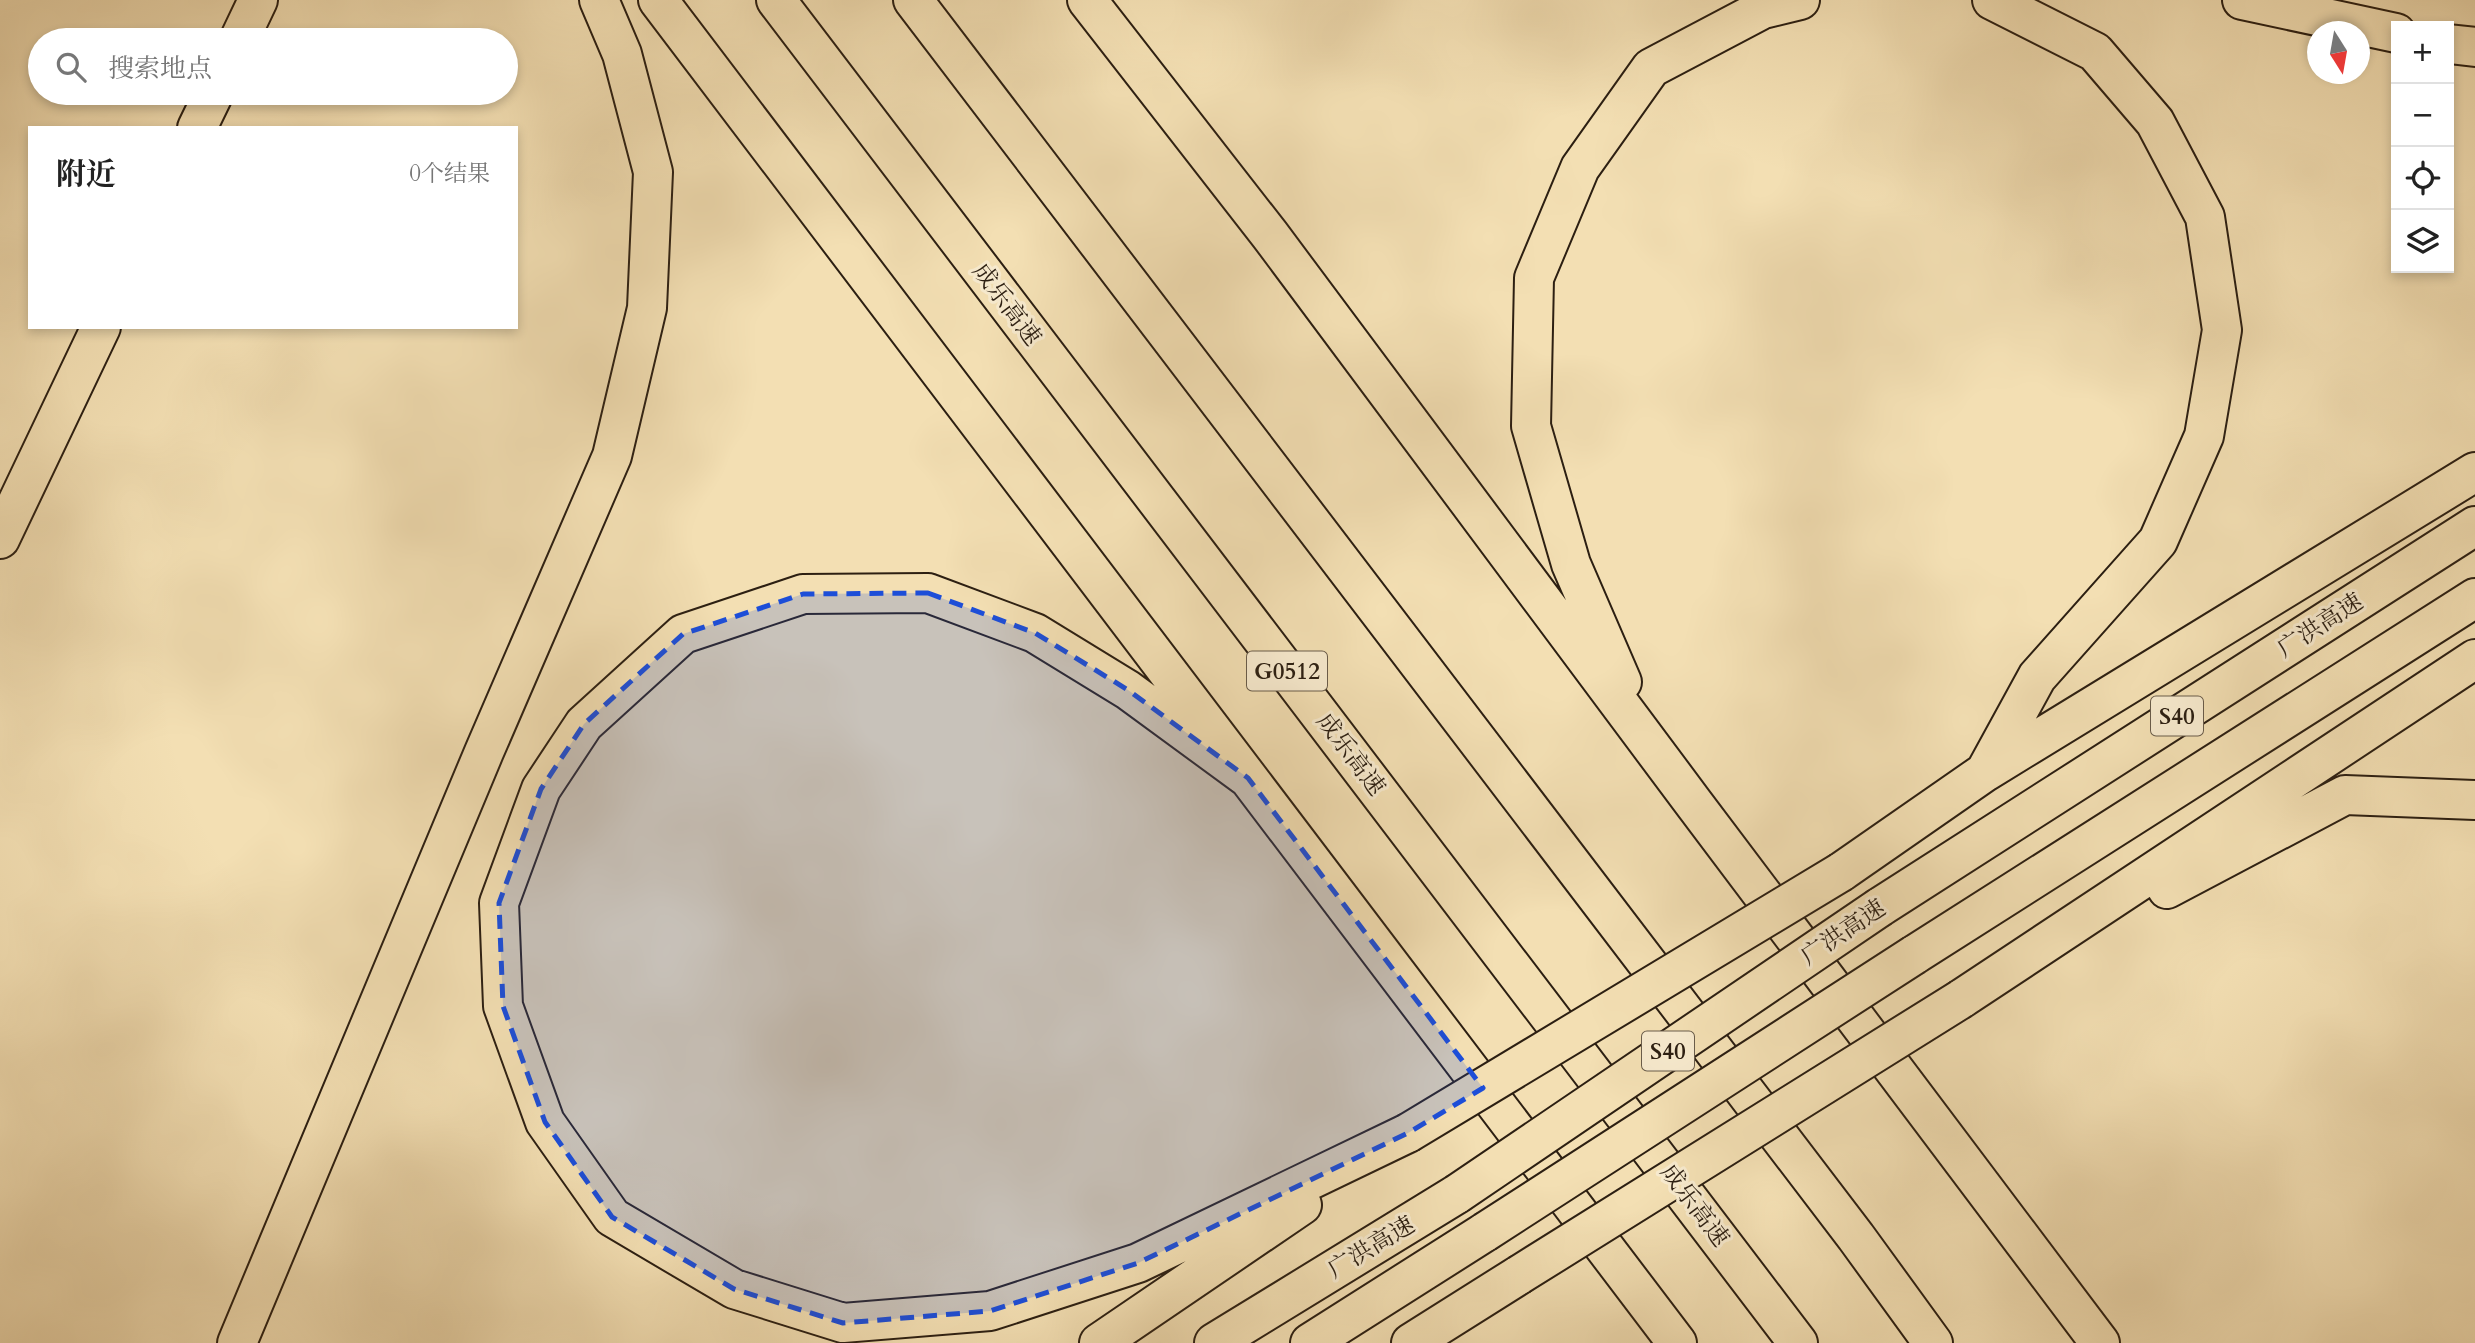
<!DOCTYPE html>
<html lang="zh">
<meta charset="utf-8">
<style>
:root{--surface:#fff;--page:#f6f6f6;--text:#222;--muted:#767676;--line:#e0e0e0}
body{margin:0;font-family:Cardo,"Noto Serif SC",serif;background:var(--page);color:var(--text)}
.controls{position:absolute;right:21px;top:21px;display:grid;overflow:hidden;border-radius:0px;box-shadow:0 4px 10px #0003}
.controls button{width:63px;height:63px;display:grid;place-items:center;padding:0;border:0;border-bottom:2px solid var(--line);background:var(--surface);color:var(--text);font:35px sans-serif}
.compass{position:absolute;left:2307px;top:21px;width:63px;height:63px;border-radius:50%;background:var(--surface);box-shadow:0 4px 10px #0003;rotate:169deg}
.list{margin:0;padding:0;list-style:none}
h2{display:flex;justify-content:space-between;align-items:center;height:91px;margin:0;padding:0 28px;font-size:30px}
h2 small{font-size:23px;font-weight:400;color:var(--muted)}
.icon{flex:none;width:38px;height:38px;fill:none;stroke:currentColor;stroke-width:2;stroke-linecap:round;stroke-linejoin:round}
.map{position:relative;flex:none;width:2475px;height:1343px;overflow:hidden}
.search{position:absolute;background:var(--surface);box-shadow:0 4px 10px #0003;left:28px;top:28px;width:490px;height:77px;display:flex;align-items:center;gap:18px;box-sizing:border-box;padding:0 24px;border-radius:38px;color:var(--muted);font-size:26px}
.panel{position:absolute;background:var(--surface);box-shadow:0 4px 10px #0003;left:28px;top:126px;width:490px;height:203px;border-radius:0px}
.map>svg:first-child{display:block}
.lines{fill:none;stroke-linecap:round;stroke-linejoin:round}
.major-casing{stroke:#2c1f12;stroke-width:42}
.highway-casing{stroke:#2c1f12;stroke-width:42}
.major{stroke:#f3dfb3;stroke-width:38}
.highway{stroke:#f3dfb3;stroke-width:38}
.highway-bridge-casing{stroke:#2c1f12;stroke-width:42;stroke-linecap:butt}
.highway-bridge{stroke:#f3dfb3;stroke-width:38}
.marked{fill:#1d4ed8;fill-opacity:0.2;stroke:#1d4ed8;stroke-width:5;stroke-dasharray:14 9;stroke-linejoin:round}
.labels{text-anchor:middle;stroke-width:6;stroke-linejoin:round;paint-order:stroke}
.shield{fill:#f7eace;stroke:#695c4a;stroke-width:2}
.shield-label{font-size:23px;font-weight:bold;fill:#2c1f12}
.street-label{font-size:24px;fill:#2c1f12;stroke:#f7eace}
</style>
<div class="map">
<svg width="2475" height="1343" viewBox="0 0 2475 1343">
<rect width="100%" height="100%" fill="#f3dfb3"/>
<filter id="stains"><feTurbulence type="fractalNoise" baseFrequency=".00286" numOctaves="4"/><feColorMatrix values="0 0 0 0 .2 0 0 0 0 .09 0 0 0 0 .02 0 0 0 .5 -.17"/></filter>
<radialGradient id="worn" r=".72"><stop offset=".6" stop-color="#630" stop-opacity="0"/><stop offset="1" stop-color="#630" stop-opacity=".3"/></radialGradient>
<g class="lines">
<defs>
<path id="major" d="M 239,40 L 258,0
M 197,128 L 214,93
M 0,539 L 101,327"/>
<path id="highway" d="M 658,0 L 1677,1343
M 776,0 L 1798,1343
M 913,0 L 1856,1237 L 1933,1343
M 1087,0 L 1270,235 L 1692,801 L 2100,1343
M 2242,0 L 2396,33
M 2449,44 L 2475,47
M 1622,682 L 1571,564 L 1531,426 L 1534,278 L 1580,168 L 1651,68 L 1763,9 L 1800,0
M 1985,772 L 2037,677 L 2158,541 L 2204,436 L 2222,330 L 2205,217 L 2155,122 L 2095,52 L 1992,0
M 1248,778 L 1128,690 L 1035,633 L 928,593 L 803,594 L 683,634 L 584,724 L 541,789 L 499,903 L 503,1006 L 545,1122 L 612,1217 L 734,1289 L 843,1323 L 990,1311 L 1138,1263 L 1408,1133
M 1841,872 L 1985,772 L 2475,472
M 2167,889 L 2345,795 L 2475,800
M 1880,907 L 2475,526
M 1914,955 L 2475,598
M 1961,999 L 2475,659
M 237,1343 L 484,752 L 612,456 L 647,308 L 653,172 L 622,54 L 599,0
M 1099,1343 L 1302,1205
M 1214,1343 L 1457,1194
M 1310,1343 L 1485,1232
M 1411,1343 L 1519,1275"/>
</defs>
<!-- major casing -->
<use href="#major" class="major-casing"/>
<!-- highway casing -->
<use href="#highway" class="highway-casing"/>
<!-- major -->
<use href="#major" class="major"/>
<!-- highway -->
<use href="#highway" class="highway"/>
<defs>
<path id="highway-bridge" d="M 1408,1133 L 1841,872
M 1457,1194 L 1880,907
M 1485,1232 L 1914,955
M 1519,1275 L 1961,999"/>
</defs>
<!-- highway-bridge casing -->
<use href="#highway-bridge" class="highway-bridge-casing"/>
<!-- highway-bridge -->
<use href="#highway-bridge" class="highway-bridge"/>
</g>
<!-- marked area -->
<path class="marked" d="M 928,593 L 1035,633 L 1128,690 L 1248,778 L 1483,1088 L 1408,1133 L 1138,1263 L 990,1311 L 843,1323 L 734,1289 L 612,1217 L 545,1122 L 503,1006 L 499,903 L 541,789 L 584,724 L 683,634 L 803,594 Z"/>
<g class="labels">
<!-- shield labels -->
<g class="shield">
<rect x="1247" y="651.5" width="80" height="39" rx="5"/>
<rect x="2151" y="696.5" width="52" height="39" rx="5"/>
<rect x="1642" y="1031.5" width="52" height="39" rx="5"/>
</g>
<g class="shield-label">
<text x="1287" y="679">G0512</text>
<text x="2177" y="724">S40</text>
<text x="1668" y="1059">S40</text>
</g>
<!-- street labels -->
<g class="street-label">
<text transform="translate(1007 304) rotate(53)" y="8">成乐高速</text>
<text transform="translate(2320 625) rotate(-33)" y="8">广洪高速</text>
<text transform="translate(1351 754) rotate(53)" y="8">成乐高速</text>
<text transform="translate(1843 932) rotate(-34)" y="8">广洪高速</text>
<text transform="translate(1695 1205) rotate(53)" y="8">成乐高速</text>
<text transform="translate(1371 1247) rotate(-31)" y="8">广洪高速</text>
</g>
</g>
<rect width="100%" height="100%" filter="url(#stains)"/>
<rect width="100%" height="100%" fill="url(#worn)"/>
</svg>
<div class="controls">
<button>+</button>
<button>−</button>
<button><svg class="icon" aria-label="locate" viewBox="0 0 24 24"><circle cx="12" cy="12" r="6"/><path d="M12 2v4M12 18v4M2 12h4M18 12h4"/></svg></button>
<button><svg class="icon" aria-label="layers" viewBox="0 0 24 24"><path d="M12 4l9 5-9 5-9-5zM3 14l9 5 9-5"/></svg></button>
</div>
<svg class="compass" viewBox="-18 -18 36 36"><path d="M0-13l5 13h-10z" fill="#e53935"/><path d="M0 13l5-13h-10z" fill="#767676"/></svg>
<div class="search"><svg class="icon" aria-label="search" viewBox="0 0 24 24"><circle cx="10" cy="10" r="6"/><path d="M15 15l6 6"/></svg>搜索地点</div>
<section class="panel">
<h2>附近<small>0个结果</small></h2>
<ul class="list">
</ul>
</section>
</div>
